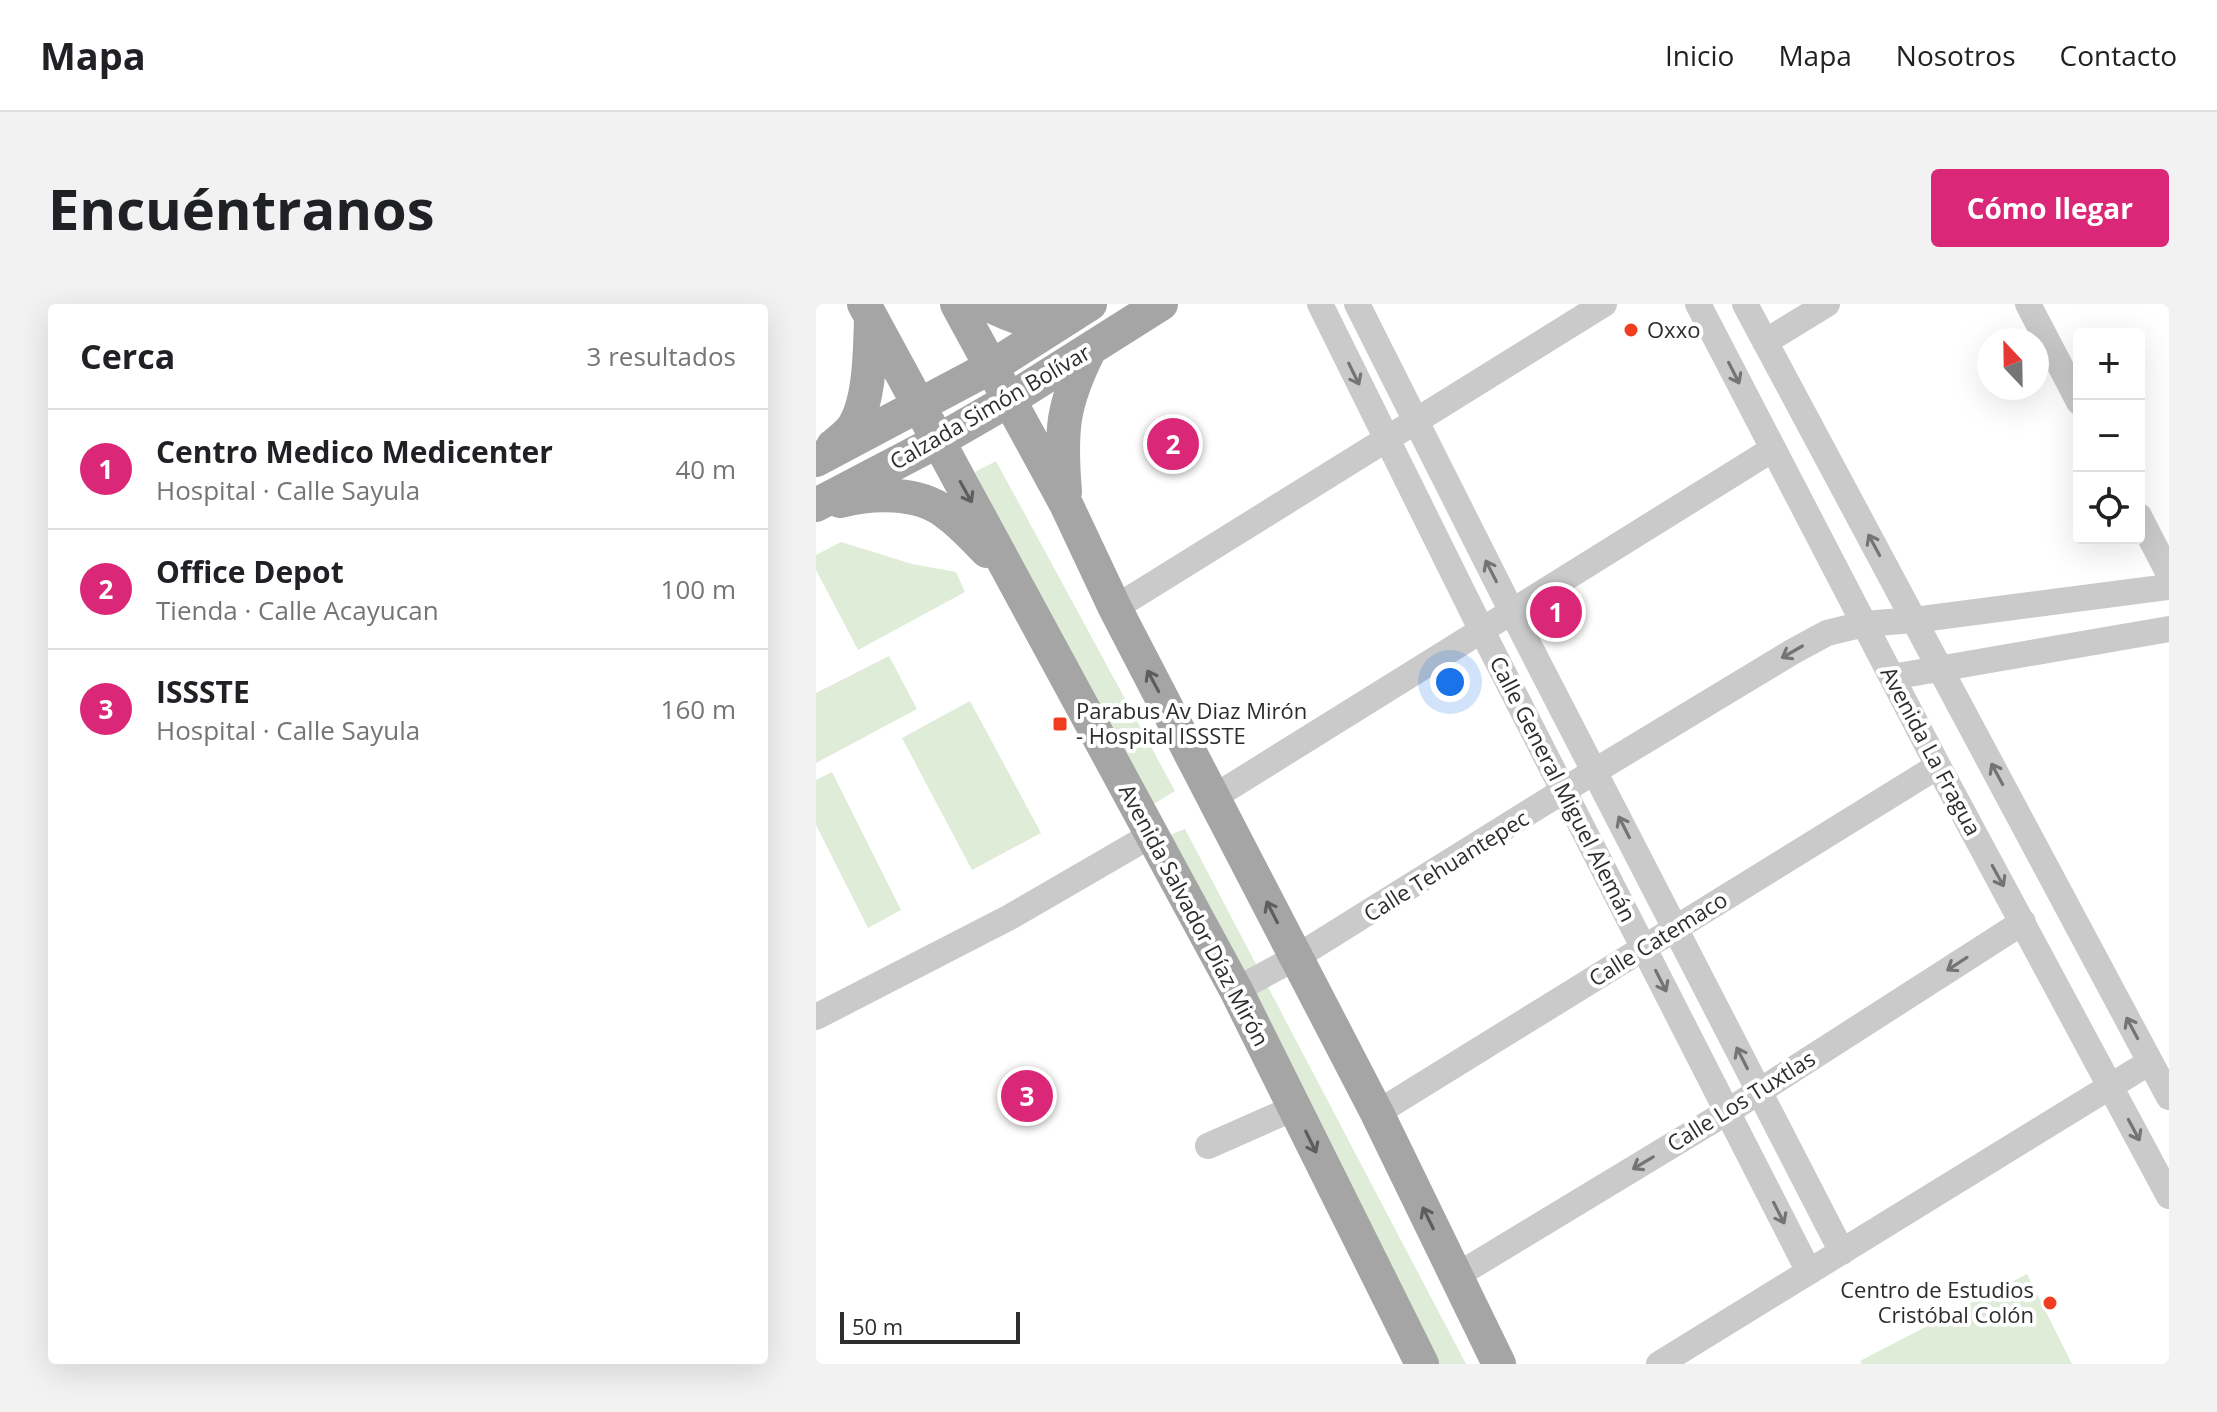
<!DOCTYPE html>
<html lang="es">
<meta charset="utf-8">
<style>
:root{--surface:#fff;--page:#f2f2f2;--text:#202124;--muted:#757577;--line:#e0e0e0;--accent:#db2777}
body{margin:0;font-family:"Open Sans",sans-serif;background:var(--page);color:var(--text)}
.controls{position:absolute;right:24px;top:24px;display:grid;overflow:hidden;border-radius:8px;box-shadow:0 8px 32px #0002}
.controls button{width:72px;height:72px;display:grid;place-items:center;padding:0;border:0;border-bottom:2px solid var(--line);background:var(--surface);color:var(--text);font:40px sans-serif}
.compass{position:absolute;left:1161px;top:24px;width:72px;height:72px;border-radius:50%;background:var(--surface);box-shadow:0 8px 32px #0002;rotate:338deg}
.scale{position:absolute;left:24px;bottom:20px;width:180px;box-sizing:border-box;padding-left:8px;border:4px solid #2d2d2d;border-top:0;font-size:22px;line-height:28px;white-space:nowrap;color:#2d2d2d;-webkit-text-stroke:6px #fff;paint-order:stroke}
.you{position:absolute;left:634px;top:378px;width:28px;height:28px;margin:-20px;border:6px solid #fff;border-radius:50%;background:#1a73e8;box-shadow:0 0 0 12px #1a73e833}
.badge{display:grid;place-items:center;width:52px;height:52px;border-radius:50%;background:var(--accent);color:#fff;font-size:26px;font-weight:700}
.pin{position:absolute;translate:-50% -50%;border:4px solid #fff;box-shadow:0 2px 8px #0006}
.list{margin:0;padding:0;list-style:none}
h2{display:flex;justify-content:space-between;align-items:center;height:104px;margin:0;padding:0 32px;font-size:34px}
h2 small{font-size:26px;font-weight:400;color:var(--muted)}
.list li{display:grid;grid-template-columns:52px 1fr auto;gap:24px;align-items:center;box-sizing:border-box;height:120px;padding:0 32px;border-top:2px solid var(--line)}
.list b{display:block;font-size:30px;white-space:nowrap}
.list p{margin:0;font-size:26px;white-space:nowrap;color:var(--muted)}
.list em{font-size:26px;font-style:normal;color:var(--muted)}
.icon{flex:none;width:44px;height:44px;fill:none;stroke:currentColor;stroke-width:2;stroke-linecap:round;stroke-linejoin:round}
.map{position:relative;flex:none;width:1353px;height:1060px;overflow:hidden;border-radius:8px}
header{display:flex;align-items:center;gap:48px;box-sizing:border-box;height:112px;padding:0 40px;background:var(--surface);border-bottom:2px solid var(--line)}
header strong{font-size:38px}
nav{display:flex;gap:44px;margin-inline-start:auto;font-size:28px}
.intro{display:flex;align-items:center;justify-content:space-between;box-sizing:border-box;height:192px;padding:0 48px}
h1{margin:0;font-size:56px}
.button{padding:20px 36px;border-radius:8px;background:var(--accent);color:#fff;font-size:28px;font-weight:700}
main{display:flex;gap:48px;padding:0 48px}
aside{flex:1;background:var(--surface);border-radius:8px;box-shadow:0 8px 32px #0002}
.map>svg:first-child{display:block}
.green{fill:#dfecd8}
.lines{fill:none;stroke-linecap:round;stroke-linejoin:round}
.minor{stroke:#cacaca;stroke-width:26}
.major{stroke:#a5a5a5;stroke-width:34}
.oneway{stroke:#747474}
.oneway2{stroke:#5d5d5d}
.poi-dot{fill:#f23c20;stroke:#fff;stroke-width:3}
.labels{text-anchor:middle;stroke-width:8;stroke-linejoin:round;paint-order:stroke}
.poi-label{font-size:22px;fill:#2d2d2d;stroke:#fff;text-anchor:start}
.street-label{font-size:22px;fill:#2d2d2d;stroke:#fff}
</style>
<header>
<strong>Mapa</strong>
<nav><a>Inicio</a><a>Mapa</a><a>Nosotros</a><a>Contacto</a></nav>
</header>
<div class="intro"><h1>Encuéntranos</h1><a class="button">Cómo llegar</a></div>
<main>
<aside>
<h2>Cerca<small>3 resultados</small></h2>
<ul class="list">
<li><span class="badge">1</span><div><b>Centro Medico Medicenter</b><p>Hospital · Calle Sayula</p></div><em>40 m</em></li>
<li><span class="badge">2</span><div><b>Office Depot</b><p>Tienda · Calle Acayucan</p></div><em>100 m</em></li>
<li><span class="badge">3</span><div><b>ISSSTE</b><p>Hospital · Calle Sayula</p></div><em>160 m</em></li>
</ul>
</aside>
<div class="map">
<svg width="1353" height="1060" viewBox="0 0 1353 1060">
<rect width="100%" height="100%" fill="#fff"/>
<!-- green -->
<path class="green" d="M 180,157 L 359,487 L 333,503 L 159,168 Z
M 25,238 L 96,260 L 140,268 L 149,288 L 42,346 L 0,266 L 0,251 Z
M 73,352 L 101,405 L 0,459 L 0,389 Z
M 154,397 L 225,529 L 156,566 L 86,434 Z
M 16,468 L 85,606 L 52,624 L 0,521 L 0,476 Z
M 369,525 L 650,1060 L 610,1060 L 349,533 Z
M 1211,970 L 1256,1060 L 1046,1060 L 1044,1057 Z"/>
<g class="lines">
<!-- minor -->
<path class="minor" d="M 504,0 L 665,325 L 993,968
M 541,0 L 696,308 L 1026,948
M 882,0 L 1122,462 L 1353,892
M 929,0 L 1353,793
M 1212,0 L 1263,98
M 949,38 L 1011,0
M 1323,212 L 1353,270
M 299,304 L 788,0
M 1076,373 L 1353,325
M 398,493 L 957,145
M 420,686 L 479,654 L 779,467 L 976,348 L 1011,329 L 1048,320 L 1098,316 L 1353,283
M 0,713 L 194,613 L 337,530
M 561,809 L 1122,462
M 392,842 L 478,804
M 640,972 L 911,808 L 1207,618
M 843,1060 L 1334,758"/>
<!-- major -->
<path class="major" d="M 48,0 L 420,686 L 606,1060
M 141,0 L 250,200 L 299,304 L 561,809 L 683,1060
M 171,0 C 205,17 213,19 251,13
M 17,142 C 24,136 35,128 39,120 C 54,94 54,45 55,15
M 0,156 L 175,63 L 274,0
M 249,188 C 244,127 246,100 274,45
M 24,197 C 56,189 101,187 129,208 C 144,218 158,234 171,247
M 0,201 L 122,137 L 193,96 L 345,0"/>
</g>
<!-- one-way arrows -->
<defs><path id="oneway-shaft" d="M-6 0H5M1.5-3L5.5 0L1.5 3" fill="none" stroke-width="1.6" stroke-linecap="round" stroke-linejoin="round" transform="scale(2)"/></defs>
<g class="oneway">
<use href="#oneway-shaft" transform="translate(918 69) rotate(63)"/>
<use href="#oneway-shaft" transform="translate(538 70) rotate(64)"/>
<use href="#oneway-shaft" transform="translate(1058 241) rotate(-118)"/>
<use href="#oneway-shaft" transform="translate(675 267) rotate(-117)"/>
<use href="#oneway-shaft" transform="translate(976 348) rotate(150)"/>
<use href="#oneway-shaft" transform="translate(1181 470) rotate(-118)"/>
<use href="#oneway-shaft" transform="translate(808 523) rotate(-117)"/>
<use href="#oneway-shaft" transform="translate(1182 572) rotate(61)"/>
<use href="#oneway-shaft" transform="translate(1141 660) rotate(147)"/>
<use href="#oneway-shaft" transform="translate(845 677) rotate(63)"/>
<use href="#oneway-shaft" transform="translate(1316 724) rotate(-118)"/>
<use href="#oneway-shaft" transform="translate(926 754) rotate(-117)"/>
<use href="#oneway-shaft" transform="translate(1318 826) rotate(62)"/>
<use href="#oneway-shaft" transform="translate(827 859) rotate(149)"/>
<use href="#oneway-shaft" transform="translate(963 909) rotate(63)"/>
</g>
<g class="oneway2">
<use href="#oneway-shaft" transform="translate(150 188) rotate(61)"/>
<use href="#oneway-shaft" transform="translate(337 377) rotate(-118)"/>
<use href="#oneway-shaft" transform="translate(456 608) rotate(-117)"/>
<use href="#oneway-shaft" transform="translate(495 838) rotate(64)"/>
<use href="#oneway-shaft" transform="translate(612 914) rotate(-116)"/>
</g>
<!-- markers -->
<g class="poi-dot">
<circle cx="815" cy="26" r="8"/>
<rect x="236" y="412" width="16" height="16" rx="4"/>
<circle cx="1234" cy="999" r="8"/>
</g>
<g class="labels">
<!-- poi labels -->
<g class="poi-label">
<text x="831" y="34">Oxxo</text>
<text x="260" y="415">Parabus Av Diaz Mirón<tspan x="260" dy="25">- Hospital ISSSTE</tspan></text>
<text x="1218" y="994" text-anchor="end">Centro de Estudios<tspan x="1218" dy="25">Cristóbal Colón</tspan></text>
</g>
<!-- street labels -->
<g class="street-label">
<text transform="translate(174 103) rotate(-30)" y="8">Calzada Simón Bolívar</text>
<text transform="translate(1115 447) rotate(62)" y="8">Avenida La Fragua</text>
<text transform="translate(747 485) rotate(63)" y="8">Calle General Miguel Alemán</text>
<text transform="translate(630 562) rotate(-32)" y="8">Calle Tehuantepec</text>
<text transform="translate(378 611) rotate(62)" y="8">Avenida Salvador Díaz Mirón</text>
<text transform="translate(842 635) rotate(-32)" y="8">Calle Catemaco</text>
<text transform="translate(925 797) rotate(-32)" y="8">Calle Los Tuxtlas</text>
</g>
</g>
</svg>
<div class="controls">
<button>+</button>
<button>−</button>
<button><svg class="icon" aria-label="locate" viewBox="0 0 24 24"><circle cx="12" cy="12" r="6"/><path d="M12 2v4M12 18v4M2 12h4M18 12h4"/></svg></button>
</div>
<svg class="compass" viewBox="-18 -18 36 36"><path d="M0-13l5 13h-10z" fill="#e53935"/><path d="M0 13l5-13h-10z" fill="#757577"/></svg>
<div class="scale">50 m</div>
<div class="you"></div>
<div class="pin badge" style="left:740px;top:308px">1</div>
<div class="pin badge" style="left:357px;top:140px">2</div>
<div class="pin badge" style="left:211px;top:792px">3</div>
</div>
</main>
